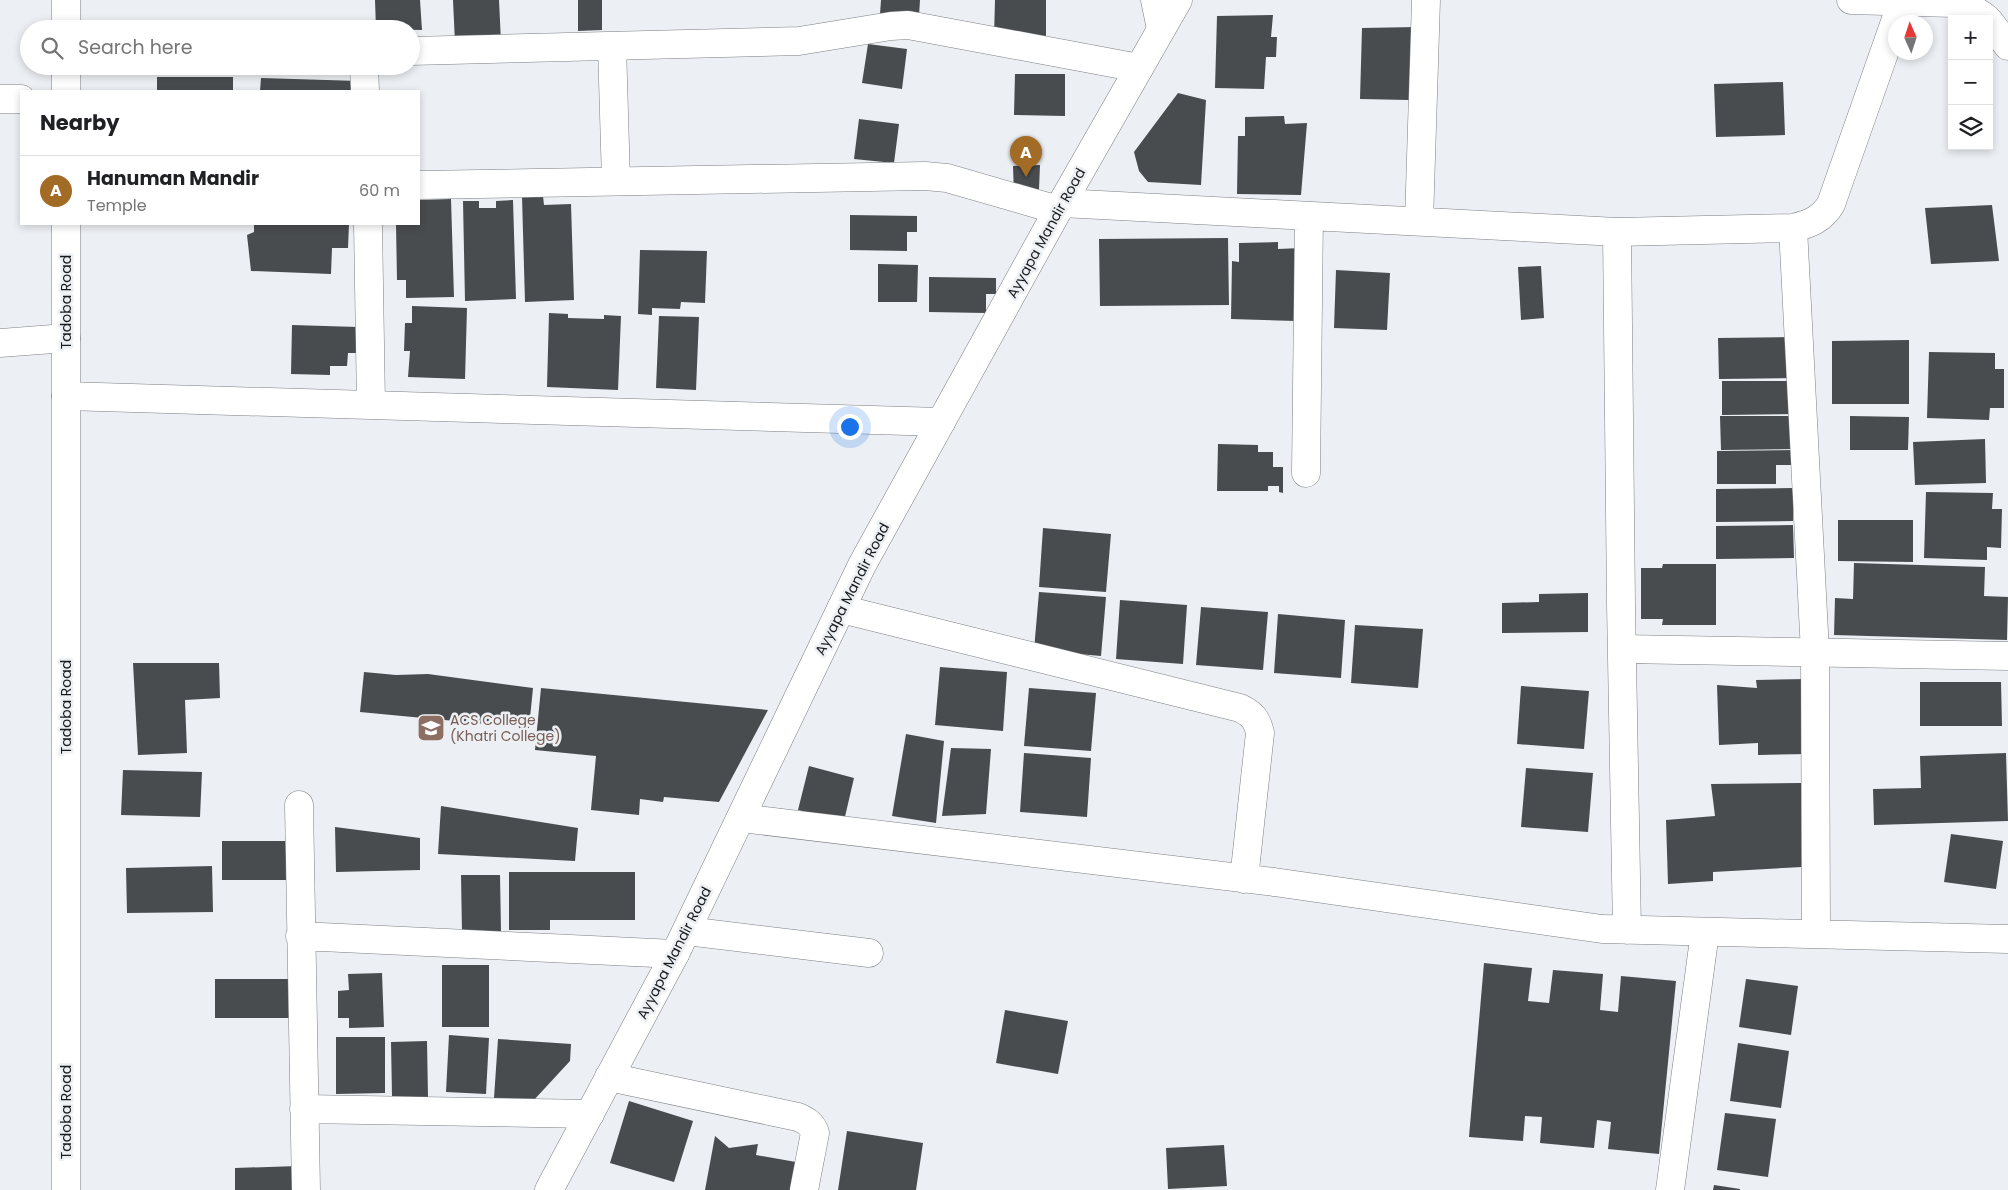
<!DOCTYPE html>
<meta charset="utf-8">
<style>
:root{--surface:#fff;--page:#f6f6f6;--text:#202124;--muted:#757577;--line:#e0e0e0;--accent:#a26c26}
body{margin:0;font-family:Poppins,sans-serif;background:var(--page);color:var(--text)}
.controls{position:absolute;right:15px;top:15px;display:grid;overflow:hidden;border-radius:0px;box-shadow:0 2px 8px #0003}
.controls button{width:45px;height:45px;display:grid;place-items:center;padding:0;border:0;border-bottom:1px solid var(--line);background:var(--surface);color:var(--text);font:25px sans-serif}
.compass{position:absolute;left:1888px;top:15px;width:45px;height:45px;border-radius:50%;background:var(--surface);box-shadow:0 2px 8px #0003;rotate:357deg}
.you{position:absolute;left:849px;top:426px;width:18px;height:18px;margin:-12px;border:4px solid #fff;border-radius:50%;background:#1a73e8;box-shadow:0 0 0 8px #1a73e833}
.badge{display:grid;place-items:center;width:32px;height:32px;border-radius:50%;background:var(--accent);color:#fff;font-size:16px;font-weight:700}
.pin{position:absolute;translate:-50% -41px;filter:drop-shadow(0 1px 2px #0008)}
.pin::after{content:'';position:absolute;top:26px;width:18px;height:15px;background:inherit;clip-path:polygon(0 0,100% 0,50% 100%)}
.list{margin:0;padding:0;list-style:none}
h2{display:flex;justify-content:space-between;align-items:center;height:65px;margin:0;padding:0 20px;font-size:21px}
h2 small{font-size:16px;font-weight:400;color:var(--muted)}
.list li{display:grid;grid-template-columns:32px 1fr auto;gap:15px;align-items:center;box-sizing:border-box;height:70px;padding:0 20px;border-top:1px solid var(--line)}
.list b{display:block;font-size:19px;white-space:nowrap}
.list p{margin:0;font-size:16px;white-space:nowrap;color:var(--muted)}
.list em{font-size:16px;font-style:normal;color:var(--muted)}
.icon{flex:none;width:28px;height:28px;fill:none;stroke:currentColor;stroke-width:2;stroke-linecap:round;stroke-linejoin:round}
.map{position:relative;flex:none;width:2008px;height:1190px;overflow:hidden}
.search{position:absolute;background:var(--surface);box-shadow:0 2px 8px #0003;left:20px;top:20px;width:400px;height:55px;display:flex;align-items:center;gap:12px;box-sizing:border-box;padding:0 18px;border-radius:28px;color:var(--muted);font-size:19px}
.panel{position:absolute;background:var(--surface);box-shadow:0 2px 8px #0003;left:20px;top:90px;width:400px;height:135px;border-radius:0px}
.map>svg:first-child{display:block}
.building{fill:#494c4f}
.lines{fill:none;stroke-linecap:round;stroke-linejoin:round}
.street-casing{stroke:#7c7f83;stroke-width:29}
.secondary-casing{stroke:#7c7f83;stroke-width:29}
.primary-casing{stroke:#7c7f83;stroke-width:29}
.street{stroke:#fff;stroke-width:28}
.secondary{stroke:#fff;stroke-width:28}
.primary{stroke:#fff;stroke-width:28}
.labels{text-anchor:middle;stroke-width:5;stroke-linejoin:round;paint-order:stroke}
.street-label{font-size:14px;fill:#18191b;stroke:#eceff3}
.education-label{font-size:14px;fill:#785e54;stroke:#eceff3;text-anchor:start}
</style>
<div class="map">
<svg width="2008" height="1190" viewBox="0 0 2008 1190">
<rect width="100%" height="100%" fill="#eceff3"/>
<!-- building -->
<path class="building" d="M 375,0 L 420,0 L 422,30 L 376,29 Z
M 453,0 L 499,0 L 501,42 L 455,43 Z
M 578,0 L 602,0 L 602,30 L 578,31 Z
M 881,0 L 920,0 L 919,16 L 880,14 Z
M 995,0 L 1046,0 L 1046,37 L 994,36 Z
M 1273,15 L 1271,37 L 1277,37 L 1276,57 L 1266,57 L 1264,89 L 1215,88 L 1217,16 Z
M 1417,27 L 1409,100 L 1360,99 L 1362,28 Z
M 868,44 L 907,49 L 902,89 L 862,83 Z
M 1015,74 L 1065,74 L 1065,116 L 1014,115 Z
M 157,77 L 233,77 L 233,91 L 157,91 Z
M 261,78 L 359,81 L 359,91 L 260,91 Z
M 1783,82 L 1785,135 L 1716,137 L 1714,84 Z
M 1178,93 L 1206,100 L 1201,185 L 1148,182 L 1139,171 L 1134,152 Z
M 1284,116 L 1285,124 L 1307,123 L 1301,195 L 1237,194 L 1238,136 L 1245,136 L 1245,117 Z
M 859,119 L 899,124 L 894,163 L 854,159 Z
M 1040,165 L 1039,189 L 1014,195 L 1013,166 Z
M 543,196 L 544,205 L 571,204 L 574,300 L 525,302 L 522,197 Z
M 451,199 L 454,297 L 406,298 L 406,280 L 397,280 L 396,224 L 419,224 L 419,200 Z
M 513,200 L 516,299 L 465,301 L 463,201 L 479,201 L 479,208 L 496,208 L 496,201 Z
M 1992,205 L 1999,261 L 1931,264 L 1925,208 Z
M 850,215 L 917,216 L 917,232 L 907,232 L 907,251 L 850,250 Z
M 254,224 L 349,224 L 348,248 L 332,248 L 331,274 L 251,271 L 247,235 L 254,232 Z
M 1228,238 L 1229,305 L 1100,306 L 1099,239 Z
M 1278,242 L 1278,249 L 1301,248 L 1296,321 L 1231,319 L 1232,261 L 1239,262 L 1239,243 Z
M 640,250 L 707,251 L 705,303 L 681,302 L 680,309 L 652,308 L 652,315 L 638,314 Z
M 878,264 L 918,265 L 917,302 L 878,302 Z
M 1541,266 L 1544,318 L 1521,320 L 1518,267 Z
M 1336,270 L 1390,273 L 1387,330 L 1334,328 Z
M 929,277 L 996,278 L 996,294 L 986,294 L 986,313 L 929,312 Z
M 412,306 L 467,308 L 465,379 L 408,377 L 410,351 L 404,351 L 405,323 L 412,323 Z
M 549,313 L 568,314 L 568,318 L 604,319 L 604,315 L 621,316 L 618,390 L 547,387 Z
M 659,316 L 699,317 L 696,390 L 656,388 Z
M 292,325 L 358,327 L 357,353 L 348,353 L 347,366 L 330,366 L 330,375 L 291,374 Z
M 1796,337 L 1796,378 L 1719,379 L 1718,338 Z
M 1909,340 L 1909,404 L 1832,404 L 1832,341 Z
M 1929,352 L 1995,353 L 1995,369 L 2004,369 L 2004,408 L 1990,408 L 1989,420 L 1927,418 Z
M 1722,381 L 1799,381 L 1799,414 L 1722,415 Z
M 1720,416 L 1797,416 L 1797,449 L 1721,450 Z
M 1850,416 L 1909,417 L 1908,450 L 1850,450 Z
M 1985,439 L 1986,483 L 1915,485 L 1913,442 Z
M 1218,444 L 1258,445 L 1258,452 L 1273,452 L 1273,467 L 1283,467 L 1283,493 L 1279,492 L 1279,486 L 1268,486 L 1268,491 L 1217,491 Z
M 1794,450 L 1794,465 L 1776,465 L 1776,484 L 1717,484 L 1717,451 Z
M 1793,488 L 1793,521 L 1716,522 L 1716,489 Z
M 1926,492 L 1993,493 L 1992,509 L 2002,509 L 2001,548 L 1987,547 L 1987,560 L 1924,558 Z
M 1838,520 L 1913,520 L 1913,562 L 1838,561 Z
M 1793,525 L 1794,558 L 1716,559 L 1716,526 Z
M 1043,528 L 1111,534 L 1106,592 L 1039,587 Z
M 1854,563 L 1985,567 L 1984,596 L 2008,597 L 2007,640 L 1834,635 L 1835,598 L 1853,599 Z
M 1663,564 L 1716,564 L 1716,625 L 1662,625 L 1663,619 L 1641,619 L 1641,568 L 1662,568 Z
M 1039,592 L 1106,597 L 1101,656 L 1034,650 Z
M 1588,593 L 1588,632 L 1502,633 L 1502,603 L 1539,602 L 1539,594 Z
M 1120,600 L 1187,605 L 1183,664 L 1116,659 Z
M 1201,607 L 1268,612 L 1263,670 L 1196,665 Z
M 1278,614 L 1345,620 L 1341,678 L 1274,673 Z
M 1355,625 L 1423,629 L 1418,688 L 1351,683 Z
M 133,663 L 219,663 L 220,698 L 185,700 L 187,753 L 138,755 Z
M 940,667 L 1007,672 L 1003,731 L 935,725 Z
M 364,672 L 396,675 L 428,674 L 533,688 L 529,728 L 360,712 Z
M 1807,679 L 1808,754 L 1758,755 L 1758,743 L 1719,745 L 1717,685 L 1757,688 L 1756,680 Z
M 1920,682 L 2001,682 L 2002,726 L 1920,726 Z
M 1521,686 L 1589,691 L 1584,749 L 1517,744 Z
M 541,688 L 768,710 L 719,802 L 664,797 L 663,802 L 640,799 L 639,815 L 591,810 L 596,756 L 535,750 Z
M 1029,688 L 1096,693 L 1091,751 L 1024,746 Z
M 906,734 L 944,741 L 936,823 L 892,816 Z
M 951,748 L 991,749 L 986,814 L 942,816 Z
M 1024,753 L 1091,758 L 1087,817 L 1020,812 Z
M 2006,753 L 2008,821 L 1874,825 L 1873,789 L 1921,788 L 1920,756 Z
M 809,766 L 854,778 L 844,821 L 798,810 Z
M 1526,768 L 1593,773 L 1588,832 L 1521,827 Z
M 123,770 L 202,772 L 200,817 L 121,815 Z
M 1801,783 L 1802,867 L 1713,872 L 1713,881 L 1668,884 L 1666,820 L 1715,816 L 1711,784 Z
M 441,806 L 578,828 L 575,861 L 438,854 Z
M 335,827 L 420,838 L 420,870 L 336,872 Z
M 1951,834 L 2003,841 L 1996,889 L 1944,882 Z
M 222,841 L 297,841 L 296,880 L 222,880 Z
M 212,866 L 213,912 L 127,913 L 126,868 Z
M 509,872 L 635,872 L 635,920 L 550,920 L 550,930 L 509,930 Z
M 461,875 L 500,875 L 501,932 L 462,933 Z
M 1484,963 L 1532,968 L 1528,1001 L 1549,1003 L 1553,970 L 1603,974 L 1600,1010 L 1618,1012 L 1621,976 L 1676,981 L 1659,1154 L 1608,1149 L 1611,1122 L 1597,1120 L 1594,1148 L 1540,1143 L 1542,1117 L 1525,1116 L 1523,1141 L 1469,1137 Z
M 442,965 L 489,965 L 489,1027 L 442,1027 Z
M 382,973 L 384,1027 L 349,1028 L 349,1018 L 338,1018 L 338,991 L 349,990 L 348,974 Z
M 215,979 L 290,979 L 290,1018 L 215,1018 Z
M 1746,979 L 1798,986 L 1791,1035 L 1739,1027 Z
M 1005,1010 L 1068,1021 L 1058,1074 L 996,1063 Z
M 449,1035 L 489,1038 L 486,1094 L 446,1092 Z
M 336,1037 L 385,1037 L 385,1093 L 336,1094 Z
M 498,1039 L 571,1044 L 570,1061 L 533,1101 L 494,1098 Z
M 427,1041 L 428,1097 L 392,1097 L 391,1042 Z
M 1738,1043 L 1789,1051 L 1781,1108 L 1730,1101 Z
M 629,1101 L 693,1121 L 674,1182 L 610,1163 Z
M 1725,1113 L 1776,1119 L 1768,1177 L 1717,1170 Z
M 847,1131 L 923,1143 L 916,1190 L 838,1190 Z
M 715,1136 L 729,1148 L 758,1144 L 756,1155 L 796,1162 L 790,1190 L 705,1190 Z
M 1224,1145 L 1227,1186 L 1168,1189 L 1166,1148 Z
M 298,1166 L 299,1190 L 235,1190 L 235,1168 Z
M 1714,1185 L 1740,1189 L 1740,1190 L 1713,1190 Z"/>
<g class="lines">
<defs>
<path id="street" d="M 1155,0 L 1161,29
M 1851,0 L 1952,3 C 1966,6 1977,10 1987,19
M 1989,21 L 2008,46
M 612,46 L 616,181
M 411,51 L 799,41 L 891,26 L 908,25 L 1139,68
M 364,66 L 365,91
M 0,99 L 21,99
M 419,185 L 925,176 L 947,178 L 1058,210
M 1062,203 L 1617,232 L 1621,604 L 1627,930
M 1419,221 L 1426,0
M 368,224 L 371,405
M 1793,228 L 1815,652 L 1816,934
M 1617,232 L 1793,228 C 1810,224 1822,219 1831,204 L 1902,2
M 0,343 L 66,338
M 66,396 L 941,422
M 1306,473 L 1309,216
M 841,609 L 1240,708 C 1252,714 1257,719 1260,733 L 1244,879
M 1622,649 L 2008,656
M 299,805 L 306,1190
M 741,818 L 1274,882 L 1602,929 L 2008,939
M 687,931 L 869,953
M 300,936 L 675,954
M 609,1077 L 798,1117 C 807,1121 812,1124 815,1133 L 804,1190
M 304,1109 L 590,1114
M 1670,1190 L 1705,932"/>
<path id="secondary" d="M 549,1190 L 675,954 L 862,565 L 1058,210 L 1178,0"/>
<path id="primary" d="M 66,29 L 66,0
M 66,66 L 66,91
M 66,1190 L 66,224"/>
</defs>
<!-- street casing -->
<use href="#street" class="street-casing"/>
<!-- secondary casing -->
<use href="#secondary" class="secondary-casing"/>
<!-- primary casing -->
<use href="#primary" class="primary-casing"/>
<!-- street -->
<use href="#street" class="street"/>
<!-- secondary -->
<use href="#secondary" class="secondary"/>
<!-- primary -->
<use href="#primary" class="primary"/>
</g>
<!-- icons -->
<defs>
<symbol id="university-square" viewBox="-11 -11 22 22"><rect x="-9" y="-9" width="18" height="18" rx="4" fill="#8d6e63" stroke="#eceff3"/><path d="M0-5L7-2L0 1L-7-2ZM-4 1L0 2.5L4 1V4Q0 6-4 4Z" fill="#fff"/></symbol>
</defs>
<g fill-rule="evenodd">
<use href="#university-square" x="415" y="712" width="32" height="32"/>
</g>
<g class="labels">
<!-- street labels -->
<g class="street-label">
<text transform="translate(1046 233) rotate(-61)" y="5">Ayyapa Mandir Road</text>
<text transform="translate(66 302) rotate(-90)" y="5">Tadoba Road</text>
<text transform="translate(852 589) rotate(-63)" y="5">Ayyapa Mandir Road</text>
<text transform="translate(66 707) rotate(-90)" y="5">Tadoba Road</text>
<text transform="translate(674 953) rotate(-63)" y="5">Ayyapa Mandir Road</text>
<text transform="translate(66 1112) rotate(-90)" y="5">Tadoba Road</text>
</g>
<!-- education labels -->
<g class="education-label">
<text x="450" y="725">ACS College<tspan x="450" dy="16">(Khatri College)</tspan></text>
</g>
</g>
</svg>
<div class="controls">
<button>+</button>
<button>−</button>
<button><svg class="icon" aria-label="layers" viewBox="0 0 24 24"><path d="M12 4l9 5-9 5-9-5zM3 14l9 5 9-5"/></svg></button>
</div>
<svg class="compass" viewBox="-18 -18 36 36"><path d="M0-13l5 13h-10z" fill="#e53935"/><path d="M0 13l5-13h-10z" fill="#757577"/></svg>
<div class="you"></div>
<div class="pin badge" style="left:1026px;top:177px">A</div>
<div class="search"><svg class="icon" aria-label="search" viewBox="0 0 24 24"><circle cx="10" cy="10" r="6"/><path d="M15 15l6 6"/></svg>Search here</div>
<section class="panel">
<h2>Nearby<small></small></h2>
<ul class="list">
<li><span class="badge">A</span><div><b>Hanuman Mandir</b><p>Temple</p></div><em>60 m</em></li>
</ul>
</section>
</div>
